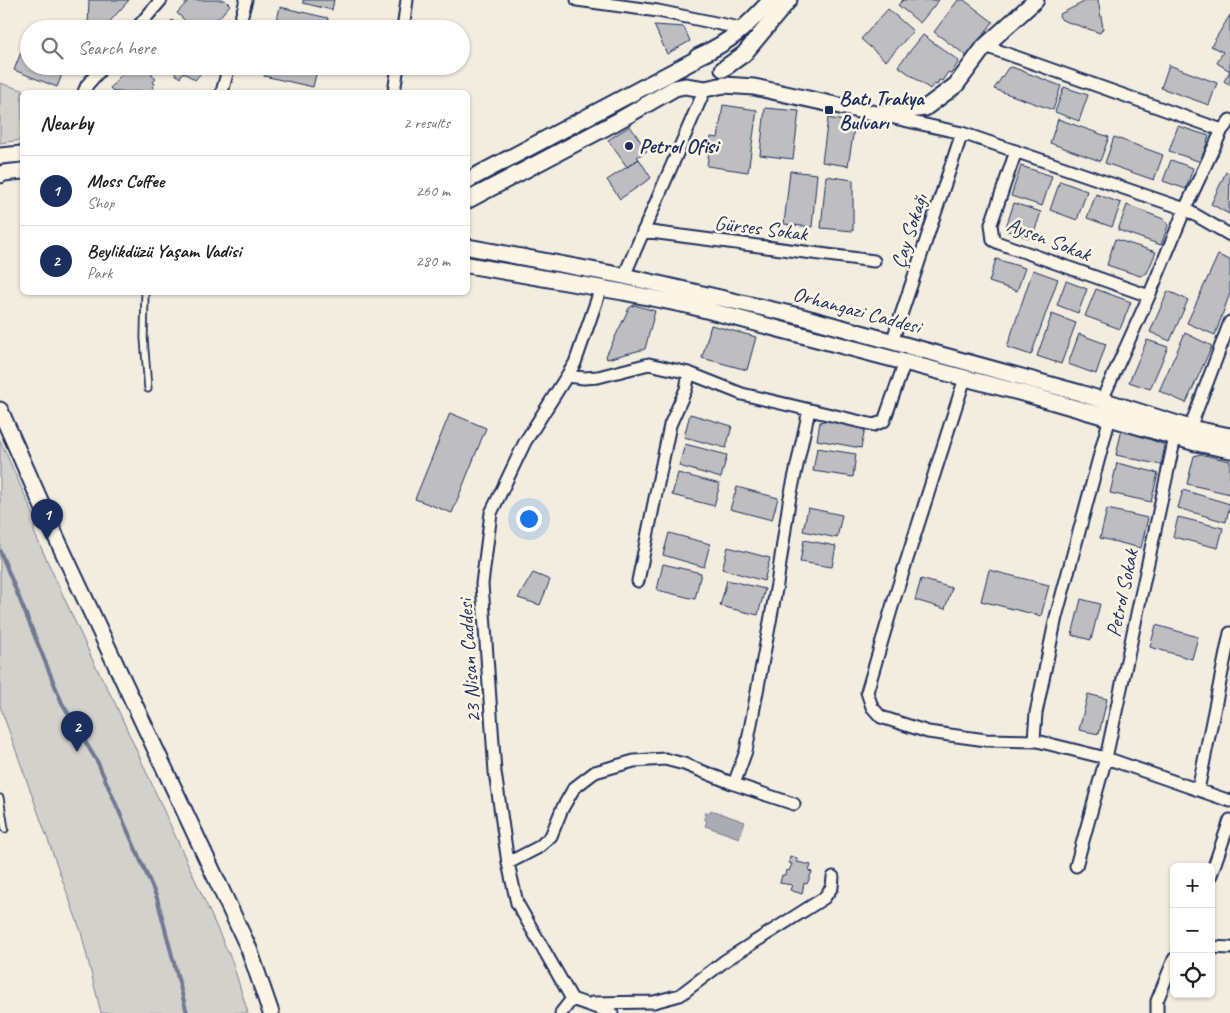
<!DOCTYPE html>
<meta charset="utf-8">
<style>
:root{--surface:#fff;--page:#f6f6f6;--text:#202124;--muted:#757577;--line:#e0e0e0;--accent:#1b2f5e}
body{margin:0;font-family:Caveat,sans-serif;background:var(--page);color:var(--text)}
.controls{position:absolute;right:15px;bottom:15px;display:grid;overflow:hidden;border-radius:8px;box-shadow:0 1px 4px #0004}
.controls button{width:45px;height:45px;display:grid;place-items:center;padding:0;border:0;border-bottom:1px solid var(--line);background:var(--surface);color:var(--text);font:25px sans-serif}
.you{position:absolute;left:528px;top:518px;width:18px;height:18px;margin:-12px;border:4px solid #fff;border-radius:50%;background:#1a73e8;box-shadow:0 0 0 8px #1a73e833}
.badge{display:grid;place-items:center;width:32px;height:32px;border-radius:50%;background:var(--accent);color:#fff;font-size:16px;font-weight:700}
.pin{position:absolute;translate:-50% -41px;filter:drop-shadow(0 1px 2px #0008)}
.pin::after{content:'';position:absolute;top:26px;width:18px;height:15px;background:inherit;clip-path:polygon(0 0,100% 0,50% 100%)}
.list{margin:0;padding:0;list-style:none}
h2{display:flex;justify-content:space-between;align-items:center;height:65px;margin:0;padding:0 20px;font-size:21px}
h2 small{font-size:16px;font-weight:400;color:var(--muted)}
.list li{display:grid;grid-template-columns:32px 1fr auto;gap:15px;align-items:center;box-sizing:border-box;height:70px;padding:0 20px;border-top:1px solid var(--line)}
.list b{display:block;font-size:19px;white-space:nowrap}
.list p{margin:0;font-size:16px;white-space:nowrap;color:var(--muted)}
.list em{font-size:16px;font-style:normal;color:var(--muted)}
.icon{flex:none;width:28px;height:28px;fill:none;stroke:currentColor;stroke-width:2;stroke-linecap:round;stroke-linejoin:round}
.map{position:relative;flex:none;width:1230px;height:1013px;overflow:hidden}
.search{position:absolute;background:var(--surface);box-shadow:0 1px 4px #0004;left:20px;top:20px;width:450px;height:55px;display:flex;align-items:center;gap:12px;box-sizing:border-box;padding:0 18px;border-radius:28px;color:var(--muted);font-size:19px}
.panel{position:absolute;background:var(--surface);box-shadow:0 1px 4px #0004;left:20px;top:90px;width:450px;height:205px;border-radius:8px}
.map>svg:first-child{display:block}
.green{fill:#d3d1cc;stroke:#778095}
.water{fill:#a9acb3;stroke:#707a91}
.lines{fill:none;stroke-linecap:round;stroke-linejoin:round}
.stream{stroke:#707a91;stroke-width:4}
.building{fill:#bebec0;stroke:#1b2f5e}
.lane-casing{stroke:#1b2f5e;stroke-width:9}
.street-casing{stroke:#1b2f5e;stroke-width:15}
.secondary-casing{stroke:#1b2f5e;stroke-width:19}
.lane{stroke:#fcf5e5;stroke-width:5.5}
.street{stroke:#fcf5e5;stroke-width:11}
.secondary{stroke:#fcf5e5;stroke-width:15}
.poi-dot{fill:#1b2f5e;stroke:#fcf5e5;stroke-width:2}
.labels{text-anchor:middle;stroke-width:5;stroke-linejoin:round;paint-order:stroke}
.poi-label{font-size:21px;font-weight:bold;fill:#1b2f5e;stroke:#fcf5e5;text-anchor:start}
.street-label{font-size:21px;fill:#1b2f5e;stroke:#fcf5e5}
</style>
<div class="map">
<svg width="1230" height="1013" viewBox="0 0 1230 1013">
<rect width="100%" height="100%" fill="#f3ede0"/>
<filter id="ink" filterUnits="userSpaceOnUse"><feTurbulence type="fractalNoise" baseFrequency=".02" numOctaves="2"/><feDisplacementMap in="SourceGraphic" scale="10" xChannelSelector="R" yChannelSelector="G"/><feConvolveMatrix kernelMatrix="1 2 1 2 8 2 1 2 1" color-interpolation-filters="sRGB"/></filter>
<g filter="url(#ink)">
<!-- green -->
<path class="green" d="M 0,83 L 29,92 L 22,92 L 22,140 L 0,143 Z
M 0,440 L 35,518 L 34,532 L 94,663 L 115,703 L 232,961 L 248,1013 L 101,1013 L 81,932 L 0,706 Z"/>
<!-- water -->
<path class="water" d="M 711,810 L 745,822 L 739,838 L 705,826 L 707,821 L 704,819 L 706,812 L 710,813 Z"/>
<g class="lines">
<!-- stream -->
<path class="stream" d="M 0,551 L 62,703 L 98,763 L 157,898 L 187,1013"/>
</g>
<!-- building -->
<path class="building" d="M 89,0 L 129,0 L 103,29 L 90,29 L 88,27 Z
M 189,0 L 225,0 L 230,5 L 209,29 L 194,29 L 177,13 Z
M 303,0 L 334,0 L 332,10 L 303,3 Z
M 903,0 L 939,0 L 920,23 L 898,5 Z
M 958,0 L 964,0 L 993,22 L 967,56 L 934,32 Z
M 1088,0 L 1098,0 L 1103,28 L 1100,33 L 1062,20 L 1059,16 L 1060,14 Z
M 280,7 L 328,18 L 326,29 L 275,29 Z
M 888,9 L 913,31 L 886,61 L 861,39 Z
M 1230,15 L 1230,71 L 1217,63 L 1223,52 L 1211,46 Z
M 172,20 L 182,29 L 164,29 Z
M 338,25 L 354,29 L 337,29 Z
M 654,25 L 684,27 L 690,41 L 667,54 Z
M 923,35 L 959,61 L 951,74 L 948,72 L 942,81 L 939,80 L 937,85 L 934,84 L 930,89 L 898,66 Z
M 22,50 L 29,52 L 29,66 L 65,67 L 57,87 L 14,70 Z
M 1169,65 L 1217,83 L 1209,105 L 1161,88 Z
M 129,66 L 149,66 L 155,70 L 151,75 L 156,79 L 153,82 L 155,84 L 152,87 L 155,90 L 152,92 L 114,92 L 110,88 Z
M 164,66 L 207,66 L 195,80 L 183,72 L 180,78 L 168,67 L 166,69 Z
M 267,66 L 318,66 L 313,87 L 264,76 Z
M 1012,67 L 1061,86 L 1053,110 L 994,89 L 1008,68 Z
M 1230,71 L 1230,85 L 1224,81 Z
M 1064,87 L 1088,95 L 1079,121 L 1055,112 Z
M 723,105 L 757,110 L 748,172 L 707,166 L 711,137 L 718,138 Z
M 765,108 L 799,111 L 793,159 L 760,155 Z
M 828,118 L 855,123 L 848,166 L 822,162 Z
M 1058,119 L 1109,137 L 1100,161 L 1050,143 Z
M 630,126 L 647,151 L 637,157 L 639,159 L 627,167 L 608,140 Z
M 1178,126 L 1209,136 L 1201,162 L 1169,151 Z
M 1114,137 L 1163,155 L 1154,180 L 1105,163 Z
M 639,159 L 651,178 L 620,199 L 607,180 Z
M 1171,160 L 1193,168 L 1186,189 L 1163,181 Z
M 1021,166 L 1052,176 L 1042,206 L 1011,196 Z
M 790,171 L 817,174 L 812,227 L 784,224 Z
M 1226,172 L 1230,174 L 1229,214 L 1211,204 Z
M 826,176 L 853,180 L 853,231 L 821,228 Z
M 1060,181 L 1087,191 L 1077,220 L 1050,210 Z
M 1096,194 L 1121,203 L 1112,227 L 1087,218 Z
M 1014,203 L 1041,212 L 1032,239 L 1005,230 Z
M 1127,205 L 1166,220 L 1168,226 L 1161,245 L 1118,230 Z
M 1115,239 L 1156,252 L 1147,273 L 1140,276 L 1107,265 Z
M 1218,255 L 1230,260 L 1230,293 L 1215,335 L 1187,323 Z
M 996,259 L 1025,268 L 1017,291 L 989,282 Z
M 1033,270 L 1058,279 L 1031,355 L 1007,347 Z
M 1066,281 L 1087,289 L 1078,313 L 1057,305 Z
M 1096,289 L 1131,302 L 1120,329 L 1085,316 Z
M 1168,291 L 1188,300 L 1170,341 L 1150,332 Z
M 634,305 L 655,311 L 645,349 L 607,359 L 606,356 L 629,308 Z
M 1052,314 L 1076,323 L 1061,364 L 1037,356 Z
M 711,325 L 756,337 L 747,370 L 702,358 Z
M 1185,333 L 1212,346 L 1186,403 L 1159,391 Z
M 1079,334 L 1106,344 L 1096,374 L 1068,364 Z
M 1147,340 L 1168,347 L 1150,389 L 1129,382 Z
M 450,413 L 486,428 L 452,513 L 415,499 Z
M 690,414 L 732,426 L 726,448 L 684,437 Z
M 828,420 L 865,429 L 861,448 L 817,440 L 820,422 Z
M 1122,429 L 1165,445 L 1161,465 L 1116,455 Z
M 685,444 L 727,455 L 721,478 L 679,466 Z
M 817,448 L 856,454 L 853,477 L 813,471 Z
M 1200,454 L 1230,461 L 1230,494 L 1187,484 L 1194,456 Z
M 1117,463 L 1158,473 L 1151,502 L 1110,493 Z
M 678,473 L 720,484 L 714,506 L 672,495 Z
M 737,487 L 778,498 L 772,520 L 730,509 Z
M 1183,490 L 1230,504 L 1226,522 L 1178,508 Z
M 808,508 L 842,515 L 837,538 L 803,531 Z
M 1107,509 L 1148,518 L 1141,548 L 1100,538 Z
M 1178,517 L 1223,528 L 1218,548 L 1173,537 Z
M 669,533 L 710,544 L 704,567 L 663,555 Z
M 804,540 L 836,546 L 832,567 L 800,562 Z
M 728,547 L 770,558 L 764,581 L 722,569 Z
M 663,564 L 701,573 L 695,599 L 657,590 Z
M 989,570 L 1049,585 L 1041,616 L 981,601 Z
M 533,573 L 550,580 L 540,605 L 518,598 Z
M 921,579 L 952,588 L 945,609 L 915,600 Z
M 727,580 L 765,589 L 758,615 L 720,606 Z
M 1081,599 L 1100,604 L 1091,640 L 1072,635 Z
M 1156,625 L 1198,637 L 1192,659 L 1150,647 Z
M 1088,694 L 1107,699 L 1099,734 L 1079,730 Z
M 790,856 L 797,858 L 797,862 L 811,865 L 809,871 L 812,872 L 807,884 L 804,883 L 802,894 L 790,890 L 792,885 L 780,883 L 782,875 L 785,875 L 786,870 L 789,871 L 792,864 L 789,863 Z"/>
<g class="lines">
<defs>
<path id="lane" d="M 145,292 L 144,338 L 148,389
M 0,798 L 5,829"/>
<path id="street" d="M 577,0 L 658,11 L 744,29
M 136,29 L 161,0
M 238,29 L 246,0
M 403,29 L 407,0
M 985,46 L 1222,130
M 84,92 L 87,85 L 104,66
M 222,92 L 229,66
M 394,92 L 398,66
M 885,116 L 962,133 L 1185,209 L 1230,235
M 1016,151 L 991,224 L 993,240 L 999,243 L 1149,296
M 643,231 L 874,261
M 624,276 L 705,89
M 601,288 L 575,363 L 525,442 L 491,513 L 482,584 L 495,772 L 508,863 L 517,903 L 572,999 L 612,1013
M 892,342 L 962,133
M 567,376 L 584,378 L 598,377 L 649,364 L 689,373 L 742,394 L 874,425 L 884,421 L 905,362
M 965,378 L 894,600 L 867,692 L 872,707 L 881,717 L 928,732 L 986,740 L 1037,741
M 1102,400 L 1149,296 L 1185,209 L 1222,130 L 1230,120
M 1110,417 L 1056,617 L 1036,713 L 1034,739 L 1037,741 L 1106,758 L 1175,437
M 1190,428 L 1230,322
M 638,581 L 670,425 L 686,389 L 689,373
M 734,784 L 746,751 L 777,584 L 789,502 L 809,410
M 1198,790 L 1230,633
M 508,863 L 539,847 L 551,836 L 562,809 L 574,788 L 595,772 L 634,761 L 665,759 L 684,764 L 734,784 L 794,804
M 1076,866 L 1106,758 L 1230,801
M 1211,875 L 1230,820
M 1211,947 L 1230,948
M 592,1003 L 654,1002 L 680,995 L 726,960 L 824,898 L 832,887 L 833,877
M 561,1013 L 572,999
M 1157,1013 L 1157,1001 L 1174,959"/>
<path id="secondary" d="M 697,57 C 732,41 745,28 771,0
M 723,69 L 744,54 L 789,0
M 0,156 L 22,154
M 0,175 L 4,173 L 22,171
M 468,180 L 693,61
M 468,200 L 616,122 L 675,88 L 685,86 L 705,89 L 724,85 L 754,87 L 876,114 L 925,108 L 956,85 L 985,46 L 1036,0
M 468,247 L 624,276 L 799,316 L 1080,393 L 1190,428 L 1230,436
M 468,265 L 623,292 L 691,306 L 1030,395 L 1196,443 L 1230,450
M 0,410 L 57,539 L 249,949 L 271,1013"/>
</defs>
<!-- lane casing -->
<use href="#lane" class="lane-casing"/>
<!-- street casing -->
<use href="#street" class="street-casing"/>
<!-- secondary casing -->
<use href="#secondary" class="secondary-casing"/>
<!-- lane -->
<use href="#lane" class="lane"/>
<!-- street -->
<use href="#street" class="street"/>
<!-- secondary -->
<use href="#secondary" class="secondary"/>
</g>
</g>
<!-- markers -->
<g class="poi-dot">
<rect x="824" y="105" width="10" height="10" rx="2.5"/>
<circle cx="629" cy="146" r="5"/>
</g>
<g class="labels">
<!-- poi labels -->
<g class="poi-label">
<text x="839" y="105">Batı Trakya<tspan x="839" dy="24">Bulvarı</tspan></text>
<text x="639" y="153">Petrol Ofisi</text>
</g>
<!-- street labels -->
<g class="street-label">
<text transform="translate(761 228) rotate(7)" y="7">Gürses Sokak</text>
<text transform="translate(909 231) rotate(-72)" y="7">Çay Sokağı</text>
<text transform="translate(1049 239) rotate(21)" y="7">Aysen Sokak</text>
<text transform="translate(857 310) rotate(15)" y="7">Orhangazi Caddesi</text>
<text transform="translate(1122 593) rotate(-78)" y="7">Petrol Sokak</text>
<text transform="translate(469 661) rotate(-94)" y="7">23 Nisan Caddesi</text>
</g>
</g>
</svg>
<div class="controls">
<button>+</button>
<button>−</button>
<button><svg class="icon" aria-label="locate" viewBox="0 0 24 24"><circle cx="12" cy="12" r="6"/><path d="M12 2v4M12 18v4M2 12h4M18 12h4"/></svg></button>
</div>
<div class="you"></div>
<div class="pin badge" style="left:47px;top:540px">1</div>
<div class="pin badge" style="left:77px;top:752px">2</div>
<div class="search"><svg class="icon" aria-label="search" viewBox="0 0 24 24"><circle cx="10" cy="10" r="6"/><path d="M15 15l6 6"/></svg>Search here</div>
<section class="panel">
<h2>Nearby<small>2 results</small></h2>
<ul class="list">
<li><span class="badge">1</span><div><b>Moss Coffee</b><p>Shop</p></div><em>260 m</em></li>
<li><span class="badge">2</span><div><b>Beylikdüzü Yaşam Vadisi</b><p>Park</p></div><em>280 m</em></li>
</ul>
</section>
</div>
